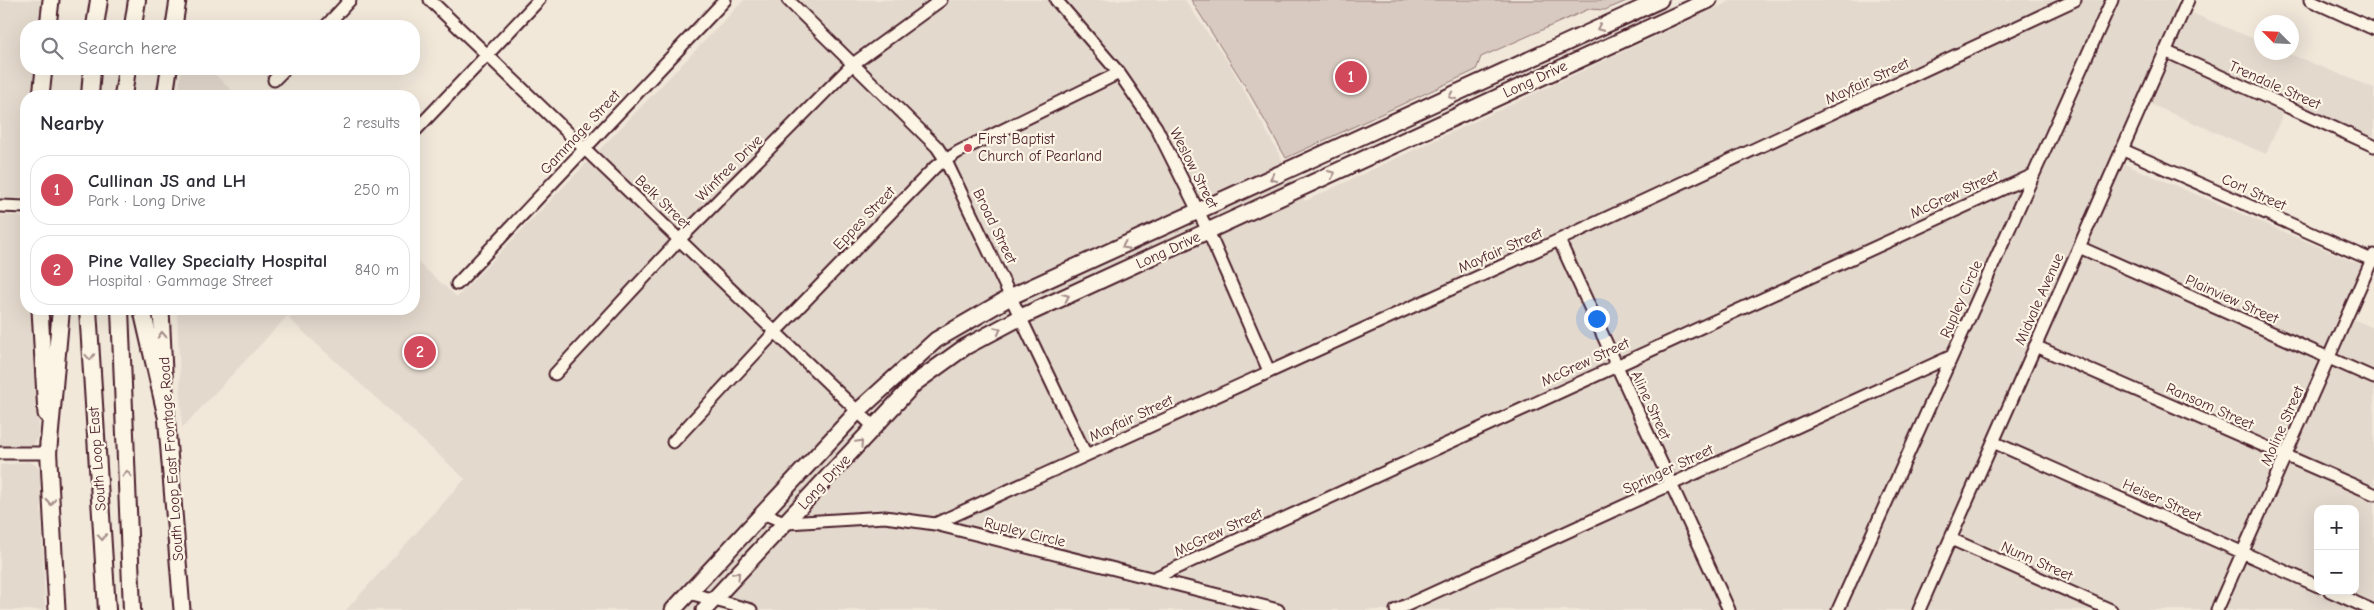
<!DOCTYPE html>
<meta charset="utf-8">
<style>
:root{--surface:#fff;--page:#f2f2f3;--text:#2b2b33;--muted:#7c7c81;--line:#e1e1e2;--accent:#d1495b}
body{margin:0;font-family:"Comic Neue",sans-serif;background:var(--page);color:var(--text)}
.controls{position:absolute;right:15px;bottom:15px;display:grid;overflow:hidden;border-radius:10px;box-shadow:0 5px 20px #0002}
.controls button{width:45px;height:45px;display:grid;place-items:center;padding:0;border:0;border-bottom:1px solid var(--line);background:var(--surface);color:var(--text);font:25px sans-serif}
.compass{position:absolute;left:2254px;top:15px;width:45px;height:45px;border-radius:50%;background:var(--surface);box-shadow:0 5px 20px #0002;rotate:294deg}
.you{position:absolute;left:1596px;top:318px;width:18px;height:18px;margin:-12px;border:4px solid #fff;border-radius:50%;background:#1a73e8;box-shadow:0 0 0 8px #1a73e833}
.badge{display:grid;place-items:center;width:32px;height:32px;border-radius:50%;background:var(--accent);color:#fff;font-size:16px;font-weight:700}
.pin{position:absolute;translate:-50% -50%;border:2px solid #fff;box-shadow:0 1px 5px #0006}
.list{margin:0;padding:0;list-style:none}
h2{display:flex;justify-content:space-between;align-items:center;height:65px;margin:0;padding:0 20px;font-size:21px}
h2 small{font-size:16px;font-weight:400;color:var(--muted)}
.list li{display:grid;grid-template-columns:32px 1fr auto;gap:15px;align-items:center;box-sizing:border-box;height:70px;margin:0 10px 10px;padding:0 10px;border:1px solid var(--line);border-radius:20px}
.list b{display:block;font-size:19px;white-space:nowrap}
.list p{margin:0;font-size:16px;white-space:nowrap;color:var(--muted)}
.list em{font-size:16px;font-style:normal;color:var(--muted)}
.icon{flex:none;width:28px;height:28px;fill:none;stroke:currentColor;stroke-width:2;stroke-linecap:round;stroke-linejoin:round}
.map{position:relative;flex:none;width:2374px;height:610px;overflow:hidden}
.search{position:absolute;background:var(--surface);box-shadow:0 5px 20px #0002;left:20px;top:20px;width:400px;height:55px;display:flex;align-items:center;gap:12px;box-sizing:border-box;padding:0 18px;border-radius:20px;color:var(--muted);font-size:19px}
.panel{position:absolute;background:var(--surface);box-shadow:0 5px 20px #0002;left:20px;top:90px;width:400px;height:225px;border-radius:20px}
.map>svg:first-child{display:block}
.built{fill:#e4d9cd;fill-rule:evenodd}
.green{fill:#d8cac0;stroke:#917476}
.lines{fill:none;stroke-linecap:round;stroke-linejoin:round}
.minor-casing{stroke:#4a1f2b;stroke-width:15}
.major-casing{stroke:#4a1f2b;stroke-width:19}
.highway-casing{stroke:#4a1f2b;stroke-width:20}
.minor{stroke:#fcf5e5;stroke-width:11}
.major{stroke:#fcf5e5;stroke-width:15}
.highway{stroke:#fcf5e5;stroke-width:16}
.oneway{stroke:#a38a88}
.poi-dot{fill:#d1495b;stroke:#fcf5e5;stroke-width:2}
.labels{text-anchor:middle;stroke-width:4.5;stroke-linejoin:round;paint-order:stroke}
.street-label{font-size:15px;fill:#4a1f2b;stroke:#fcf5e5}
.poi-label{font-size:15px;fill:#4a1f2b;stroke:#fcf5e5;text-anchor:start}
</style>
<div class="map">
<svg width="2374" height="610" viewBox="0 0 2374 610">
<rect width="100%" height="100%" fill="#f1e8da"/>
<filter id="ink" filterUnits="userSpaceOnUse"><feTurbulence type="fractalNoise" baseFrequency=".02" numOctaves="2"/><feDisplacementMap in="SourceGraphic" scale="10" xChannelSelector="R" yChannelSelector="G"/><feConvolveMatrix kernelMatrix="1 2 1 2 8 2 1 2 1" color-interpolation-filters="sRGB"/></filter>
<g filter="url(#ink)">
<!-- built -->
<path class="built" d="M 0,0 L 44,0 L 41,26 L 26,26 L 26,69 L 37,69 L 35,96 L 26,96 L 26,193 L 23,198 L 0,200 Z
M 744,0 L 1185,0 L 1230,65 L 1305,201 L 1733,0 L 2177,0 L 2175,6 L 2261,42 L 2262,52 L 2287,53 L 2374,88 L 2374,138 L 2289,99 L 2266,154 L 2150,104 L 2122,163 L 2362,265 L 2339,313 L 2374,328 L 2374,610 L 346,610 L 465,479 L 288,318 L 297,309 L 414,309 L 414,259 L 457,297 ZM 2318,509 L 2355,509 L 2355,591 L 2318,591 Z
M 181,69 L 209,69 L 238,96 L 179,96 Z
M 0,215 L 19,216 L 26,220 L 26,309 L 33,309 L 39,426 L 38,435 L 35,443 L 29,448 L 0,449 Z
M 177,309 L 294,309 L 182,428 Z
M 29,462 L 36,465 L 40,471 L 45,610 L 0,610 L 0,465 Z"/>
<!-- green -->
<path class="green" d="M 1191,0 L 1629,0 L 1605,10 L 1589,9 L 1481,57 L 1476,70 L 1286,158 L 1244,84 Z"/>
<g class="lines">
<defs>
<path id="minor" d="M 430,0 L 875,428
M 788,0 L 937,147 L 945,159 L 1086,455
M 1056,0 L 1119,73 L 1156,127 L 1208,231 L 1269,371
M 2310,0 L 2374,29
M 326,26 L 350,0
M 2165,51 L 2374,146
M 274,80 L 285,69
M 414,132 L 539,0
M 2121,149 L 2374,261
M 0,206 L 26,207
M 1559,240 L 1729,610
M 2079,247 L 2374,378
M 457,284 L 725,0
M 2035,346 L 2374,494
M 555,374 L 680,239 L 853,64 L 941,0
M 673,442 L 774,333 L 935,167 L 958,152 L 1119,73
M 1993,442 L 2318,586
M 0,453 L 48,453
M 762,513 L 787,523 L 885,517 L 935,524 L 1278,610
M 935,524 L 1559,240 L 2075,0
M 1951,539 L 2111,610
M 1152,579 L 2033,175
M 2330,591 L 2372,610
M 689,593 L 751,610
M 1396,610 L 1952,356
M 1838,610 L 2112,0
M 1919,610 L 2188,0
M 2217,610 L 2374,255"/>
<path id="major" d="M 48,26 L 51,0
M 174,26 L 178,0
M 41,96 L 44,69
M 165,96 L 169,69
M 40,309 L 46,414
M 161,309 L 166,414 L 182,610
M 48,442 L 57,610
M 673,610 L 857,412 L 936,340 L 1012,296 L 1660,0
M 704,610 L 915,383 L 965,347 L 1021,317 L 1709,0"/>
<path id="highway" d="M 95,26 L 99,0
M 133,26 L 137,0
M 90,96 L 92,69
M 123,96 L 127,69
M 88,309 L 107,610
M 120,309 L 132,610
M 142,309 L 166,414
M 48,453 L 61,309"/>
</defs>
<!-- minor casing -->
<use href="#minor" class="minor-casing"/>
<!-- major casing -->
<use href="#major" class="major-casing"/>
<!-- highway casing -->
<use href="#highway" class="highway-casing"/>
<!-- minor -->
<use href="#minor" class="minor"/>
<!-- major -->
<use href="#major" class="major"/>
<!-- highway -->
<use href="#highway" class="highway"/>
</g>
<!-- one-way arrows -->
<defs><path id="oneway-chevron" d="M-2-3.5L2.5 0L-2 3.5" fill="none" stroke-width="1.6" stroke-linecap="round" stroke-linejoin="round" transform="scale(1.25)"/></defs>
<g class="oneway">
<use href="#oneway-chevron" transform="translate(1600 28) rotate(155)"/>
<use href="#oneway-chevron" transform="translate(1452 96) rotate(155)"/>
<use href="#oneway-chevron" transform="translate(1332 174) rotate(-25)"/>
<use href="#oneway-chevron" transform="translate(1273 178) rotate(155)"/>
<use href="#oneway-chevron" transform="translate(1125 246) rotate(156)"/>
<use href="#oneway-chevron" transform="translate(1066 297) rotate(-25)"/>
<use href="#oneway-chevron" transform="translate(998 330) rotate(-28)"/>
<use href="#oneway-chevron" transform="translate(162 335) rotate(-93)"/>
<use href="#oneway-chevron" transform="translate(90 357) rotate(86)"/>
<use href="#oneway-chevron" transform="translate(860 443) rotate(-47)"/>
<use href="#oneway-chevron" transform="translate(127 474) rotate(-92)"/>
<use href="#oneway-chevron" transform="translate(51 502) rotate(87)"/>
<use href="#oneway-chevron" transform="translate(102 537) rotate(86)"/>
<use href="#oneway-chevron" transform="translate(737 575) rotate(-47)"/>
</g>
</g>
<!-- markers -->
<circle class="poi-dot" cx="968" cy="148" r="5"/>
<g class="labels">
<!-- street labels -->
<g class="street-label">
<text transform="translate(1535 79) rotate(-25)" y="5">Long Drive</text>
<text transform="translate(1867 81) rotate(-25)" y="5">Mayfair Street</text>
<text transform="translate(2275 85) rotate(24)" y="5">Trendale Street</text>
<text transform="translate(580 132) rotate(-47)" y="5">Gammage Street</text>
<text transform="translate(729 168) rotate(-45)" y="5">Winfree Drive</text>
<text transform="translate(1194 168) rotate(63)" y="5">Weslow Street</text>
<text transform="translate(2254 192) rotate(24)" y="5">Corl Street</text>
<text transform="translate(1954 194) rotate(-25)" y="5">McGrew Street</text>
<text transform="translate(663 202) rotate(44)" y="5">Belk Street</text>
<text transform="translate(864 218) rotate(-46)" y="5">Eppes Street</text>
<text transform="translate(995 226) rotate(64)" y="5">Broad Street</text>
<text transform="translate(1168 250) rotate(-25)" y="5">Long Drive</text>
<text transform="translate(1500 250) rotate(-24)" y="5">Mayfair Street</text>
<text transform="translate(1961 299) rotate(-66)" y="5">Rupley Circle</text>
<text transform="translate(2039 299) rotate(-66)" y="5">Midvale Avenue</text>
<text transform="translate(2232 299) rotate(24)" y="5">Plainview Street</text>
<text transform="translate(1585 362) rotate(-25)" y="5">McGrew Street</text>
<text transform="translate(1651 405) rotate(65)" y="5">Aline Street</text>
<text transform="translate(2210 406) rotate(24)" y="5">Ransom Street</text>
<text transform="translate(1131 418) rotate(-25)" y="5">Mayfair Street</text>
<text transform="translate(2282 426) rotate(-66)" y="5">Moline Street</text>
<text transform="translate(97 459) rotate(-94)" y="5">South Loop East</text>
<text transform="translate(171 459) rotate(-94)" y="5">South Loop East Frontage Road</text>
<text transform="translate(1668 469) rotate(-25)" y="5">Springer Street</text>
<text transform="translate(824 482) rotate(-47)" y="5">Long Drive</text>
<text transform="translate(2162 500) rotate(24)" y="5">Heiser Street</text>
<text transform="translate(1025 532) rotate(14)" y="5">Rupley Circle</text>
<text transform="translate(1218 532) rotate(-25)" y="5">McGrew Street</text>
<text transform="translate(2037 561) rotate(24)" y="5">Nunn Street</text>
</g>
<!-- poi labels -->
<g class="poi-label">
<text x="978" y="144">First Baptist<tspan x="978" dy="17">Church of Pearland</tspan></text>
</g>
</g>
</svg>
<div class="controls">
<button>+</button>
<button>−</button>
</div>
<svg class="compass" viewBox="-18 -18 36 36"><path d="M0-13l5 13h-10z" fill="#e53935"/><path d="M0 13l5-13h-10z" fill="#7c7c81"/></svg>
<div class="you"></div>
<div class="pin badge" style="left:1351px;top:77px">1</div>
<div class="pin badge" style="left:420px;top:352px">2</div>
<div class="search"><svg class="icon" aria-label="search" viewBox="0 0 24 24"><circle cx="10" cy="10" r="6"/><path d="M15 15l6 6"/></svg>Search here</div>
<section class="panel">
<h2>Nearby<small>2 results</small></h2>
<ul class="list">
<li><span class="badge">1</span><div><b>Cullinan JS and LH</b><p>Park · Long Drive</p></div><em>250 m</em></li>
<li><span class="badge">2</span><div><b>Pine Valley Specialty Hospital</b><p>Hospital · Gammage Street</p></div><em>840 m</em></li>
</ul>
</section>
</div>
